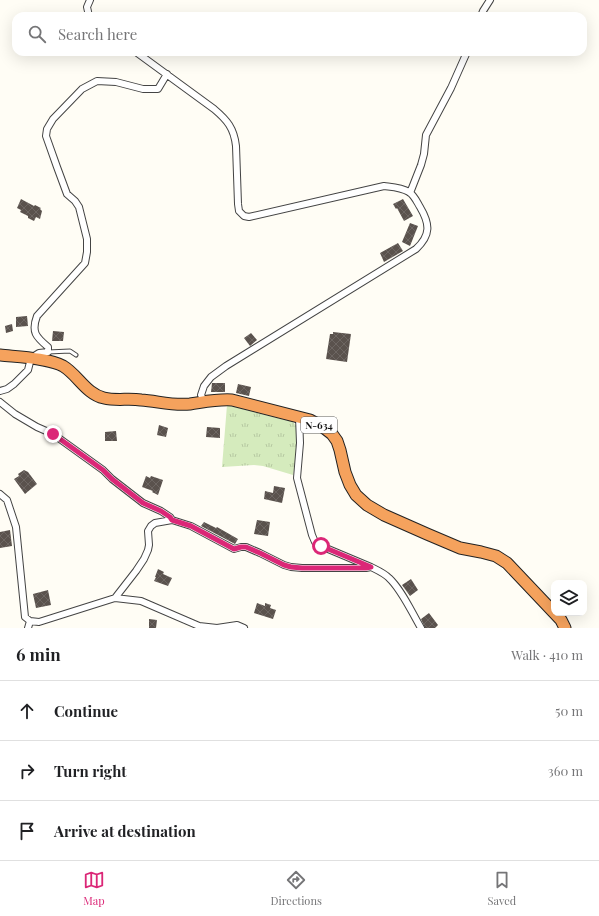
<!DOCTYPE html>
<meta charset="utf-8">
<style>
:root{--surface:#fff;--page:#f2f2f2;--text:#202124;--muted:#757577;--line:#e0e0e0;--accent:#db2777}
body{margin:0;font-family:"Playfair Display",serif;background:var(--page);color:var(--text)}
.controls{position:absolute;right:12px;bottom:12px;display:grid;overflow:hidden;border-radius:8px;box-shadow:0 4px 16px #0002}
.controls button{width:36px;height:36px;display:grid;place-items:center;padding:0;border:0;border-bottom:1px solid var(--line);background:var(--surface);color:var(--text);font:20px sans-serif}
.stop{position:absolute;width:12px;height:12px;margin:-9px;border:3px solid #db2777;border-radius:50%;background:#fff}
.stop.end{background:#db2777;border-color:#fff;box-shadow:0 1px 4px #0008}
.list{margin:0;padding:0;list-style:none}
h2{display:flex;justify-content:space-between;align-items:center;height:52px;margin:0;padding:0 16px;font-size:17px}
h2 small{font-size:13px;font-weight:400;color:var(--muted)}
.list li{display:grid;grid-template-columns:26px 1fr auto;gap:12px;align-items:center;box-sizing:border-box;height:60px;padding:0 16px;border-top:1px solid var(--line)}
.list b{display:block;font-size:15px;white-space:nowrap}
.list em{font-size:13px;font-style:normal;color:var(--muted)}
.icon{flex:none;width:22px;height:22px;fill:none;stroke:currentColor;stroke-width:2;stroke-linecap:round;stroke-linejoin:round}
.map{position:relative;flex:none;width:599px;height:628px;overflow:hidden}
.search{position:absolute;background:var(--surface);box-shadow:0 4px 16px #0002;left:12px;right:12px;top:12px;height:44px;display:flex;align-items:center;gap:10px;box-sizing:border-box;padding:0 14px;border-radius:12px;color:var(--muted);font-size:15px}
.sheet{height:232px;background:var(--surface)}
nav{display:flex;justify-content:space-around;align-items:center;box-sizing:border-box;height:56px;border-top:1px solid var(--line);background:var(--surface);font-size:11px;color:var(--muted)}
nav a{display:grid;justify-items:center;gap:2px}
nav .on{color:var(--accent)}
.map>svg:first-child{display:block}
.grass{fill:url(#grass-tufts)}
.building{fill:url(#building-cross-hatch)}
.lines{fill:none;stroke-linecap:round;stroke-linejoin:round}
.lane-casing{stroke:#444;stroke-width:5}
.street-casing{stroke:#444;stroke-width:8}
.highway-casing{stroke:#222;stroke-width:13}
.lane{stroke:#fff;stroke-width:3}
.street{stroke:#fff;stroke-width:6}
.highway{stroke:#f5a25d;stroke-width:11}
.route{stroke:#db2777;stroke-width:5}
.labels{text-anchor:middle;stroke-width:4;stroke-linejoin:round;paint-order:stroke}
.shield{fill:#fff;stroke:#585858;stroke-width:1}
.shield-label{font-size:10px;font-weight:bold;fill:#111}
</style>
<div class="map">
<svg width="599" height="628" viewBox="0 0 599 628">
<defs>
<pattern id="grass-tufts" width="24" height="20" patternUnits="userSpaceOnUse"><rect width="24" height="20" fill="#d5ebbd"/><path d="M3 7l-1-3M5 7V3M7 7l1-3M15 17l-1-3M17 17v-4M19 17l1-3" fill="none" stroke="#b6c8a1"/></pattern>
<pattern id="building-cross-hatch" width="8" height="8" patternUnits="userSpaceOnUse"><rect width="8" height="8" fill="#5a524d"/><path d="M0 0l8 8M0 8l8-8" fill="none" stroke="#6d6662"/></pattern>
</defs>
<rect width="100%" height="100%" fill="#fffdf5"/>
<!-- grass -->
<path class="grass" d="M 227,405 L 293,422 L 297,427 L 298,448 L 293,475 L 263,466 L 254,465 L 222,467 Z"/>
<!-- building -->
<path class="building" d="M 21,199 L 34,206 L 35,205 L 41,208 L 40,209 L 42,211 L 40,219 L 36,217 L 34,221 L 28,218 L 28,216 L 20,212 L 21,210 L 17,208 Z
M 403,199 L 413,216 L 404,221 L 397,208 L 396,209 L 393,204 Z
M 410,223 L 418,226 L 410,246 L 402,242 Z
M 398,243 L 403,251 L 384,262 L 380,253 Z
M 27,316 L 28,326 L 16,327 L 16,317 Z
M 12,324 L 13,331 L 6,333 L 5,326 Z
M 53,331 L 64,332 L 63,341 L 52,341 Z
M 333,332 L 351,334 L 347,362 L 326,359 L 330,334 L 333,334 Z
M 251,333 L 257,340 L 250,346 L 244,338 Z
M 212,383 L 225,383 L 225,392 L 211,392 Z
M 238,384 L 251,387 L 249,396 L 236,393 Z
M 159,425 L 168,428 L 166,437 L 157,435 Z
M 207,427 L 220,428 L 220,438 L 206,437 Z
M 116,431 L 117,441 L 105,441 L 105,432 Z
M 24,470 L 28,472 L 37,484 L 25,494 L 14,479 L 19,476 L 18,474 Z
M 146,476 L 150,478 L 151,476 L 163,480 L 158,495 L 152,492 L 153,491 L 142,487 Z
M 274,486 L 285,488 L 282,503 L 264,499 L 265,491 L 273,493 Z
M 257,520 L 270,522 L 268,536 L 254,534 Z
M 204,522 L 216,528 L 217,527 L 238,539 L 235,544 L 201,526 Z
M 10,530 L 12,546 L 0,548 L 0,532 Z
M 158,569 L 164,572 L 163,574 L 172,578 L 168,586 L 154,581 L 156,577 L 155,577 Z
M 411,579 L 418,590 L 410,596 L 402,585 Z
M 48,590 L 51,605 L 36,608 L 33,594 Z
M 257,603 L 265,606 L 265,603 L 271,605 L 270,608 L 276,610 L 273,619 L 254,613 Z
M 429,613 L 438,625 L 435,628 L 425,628 L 421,619 Z
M 149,619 L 157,620 L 156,628 L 149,628 Z"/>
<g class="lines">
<defs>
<path id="lane" d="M 48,352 L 70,351 L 76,355"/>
<path id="street" d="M 89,16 L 87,7 L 90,0
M 481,16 L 483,11 L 490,0
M 136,52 L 214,109 C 227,120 234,128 236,146 L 238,204 L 239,211 L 244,216 L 249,217 L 384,186 C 393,187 401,187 409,192 C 414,195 417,202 420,207 C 430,224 431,235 416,249 L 226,366 L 211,377 L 204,386 L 201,395 L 204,401
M 410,193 L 421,165 L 424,154 L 426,135 L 451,88 L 467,52
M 0,391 L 7,389 L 14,384 L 28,370 L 31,358 L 39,353 L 48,352 L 48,347 C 36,337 31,332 37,316 L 85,263 L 87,252 L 87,239 L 79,207 L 75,201 L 67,194 L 57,167 L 46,136 L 47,129 L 53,119 L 82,89 L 97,81 L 116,82 L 143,89 L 158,89 L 167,74
M 0,402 L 15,414 L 37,427 L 53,434 L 103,470 L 112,479 L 143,503 L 161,511 L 170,517 L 172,520 L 191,526 L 234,549 L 241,547 L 246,547 L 260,553 L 284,565 L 291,567 L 302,568 L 366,568 L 371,567 C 377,570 384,573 389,578 C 402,590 412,613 421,628
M 299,417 L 300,443 L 297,478 L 312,535 L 315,542 L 321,546 L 371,567
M 0,494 L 7,500 L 16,527 L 25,617 L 30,621
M 115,598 L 141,601 L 199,626 L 217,628 L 237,625 L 244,628
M 28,628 L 30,621 L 39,622 L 115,598 L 136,571 L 144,559 L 148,550 L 149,545 L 148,531 L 151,526 L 155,523 L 172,520"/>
<path id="highway" d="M 0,355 C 18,357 48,358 63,366 C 78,375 86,394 104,398 C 116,401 129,398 141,400 C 157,401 173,406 190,404 C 204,402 217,399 232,400 L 310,420 L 323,427 L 332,434 L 337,441 L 340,450 L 345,472 L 350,485 L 356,495 L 367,505 L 384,515 L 427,534 L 460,548 L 481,552 L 496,556 L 507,563 L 561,620 L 565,628"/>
</defs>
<!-- lane casing -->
<use href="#lane" class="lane-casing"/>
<!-- street casing -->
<use href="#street" class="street-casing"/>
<!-- highway casing -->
<use href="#highway" class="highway-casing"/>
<!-- lane -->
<use href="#lane" class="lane"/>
<!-- street -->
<use href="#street" class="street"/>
<!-- highway -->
<use href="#highway" class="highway"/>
</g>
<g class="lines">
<!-- route -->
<path class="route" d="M 53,434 L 103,470 L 112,479 L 143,503 L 161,511 L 170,517 L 172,520 L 191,526 L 234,549 L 241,547 L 246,547 L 260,553 L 284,565 L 291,567 L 302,568 L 366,568 L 371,567 L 321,546"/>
</g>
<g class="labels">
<!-- shield labels -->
<rect class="shield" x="301" y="417" width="36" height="16" rx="3"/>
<g class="shield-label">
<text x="319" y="429">N-634</text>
</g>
</g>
</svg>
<div class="controls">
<button><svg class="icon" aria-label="layers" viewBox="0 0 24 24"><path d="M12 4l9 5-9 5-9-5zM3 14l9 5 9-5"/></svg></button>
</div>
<div class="stop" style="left:321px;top:546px"></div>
<div class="stop end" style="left:53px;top:434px"></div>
<div class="search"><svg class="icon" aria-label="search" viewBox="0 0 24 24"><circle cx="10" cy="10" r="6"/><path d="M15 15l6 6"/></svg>Search here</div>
</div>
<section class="sheet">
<h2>6 min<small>Walk · 410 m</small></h2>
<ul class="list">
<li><svg class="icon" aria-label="ahead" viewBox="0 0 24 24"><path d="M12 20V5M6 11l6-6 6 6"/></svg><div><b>Continue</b></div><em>50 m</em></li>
<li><svg class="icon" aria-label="right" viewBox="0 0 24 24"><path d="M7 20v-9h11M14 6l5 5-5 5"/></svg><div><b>Turn right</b></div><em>360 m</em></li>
<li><svg class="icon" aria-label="arrive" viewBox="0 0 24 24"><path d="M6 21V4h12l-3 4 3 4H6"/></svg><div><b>Arrive at destination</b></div></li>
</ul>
</section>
<nav>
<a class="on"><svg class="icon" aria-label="map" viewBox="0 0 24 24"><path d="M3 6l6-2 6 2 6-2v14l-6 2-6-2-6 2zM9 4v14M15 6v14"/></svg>Map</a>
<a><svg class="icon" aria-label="directions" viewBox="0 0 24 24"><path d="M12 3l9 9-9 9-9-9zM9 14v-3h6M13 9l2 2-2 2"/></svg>Directions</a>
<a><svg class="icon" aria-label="saved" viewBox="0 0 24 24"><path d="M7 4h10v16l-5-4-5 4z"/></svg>Saved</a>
</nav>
